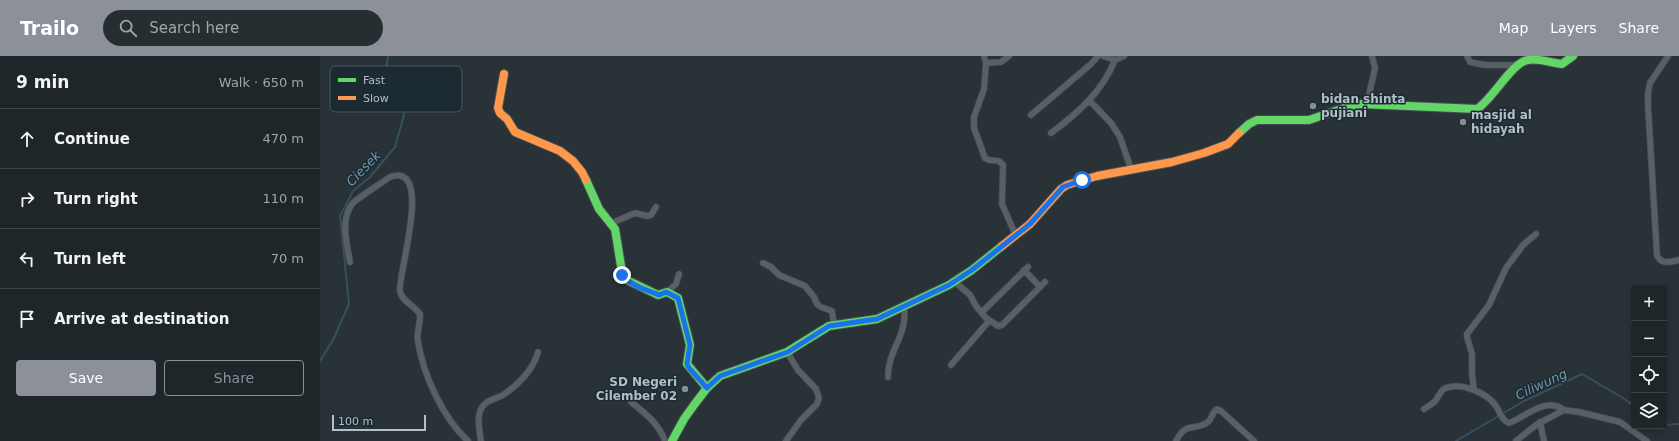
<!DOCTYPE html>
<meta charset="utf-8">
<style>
:root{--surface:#1f2629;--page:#272e31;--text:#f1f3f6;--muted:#a1a5a8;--line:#3c4346;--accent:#8c9099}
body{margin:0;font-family:"DejaVu Sans",sans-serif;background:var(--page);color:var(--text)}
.controls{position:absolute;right:12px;bottom:12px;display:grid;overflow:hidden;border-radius:4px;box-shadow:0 2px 10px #0003}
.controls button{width:36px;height:36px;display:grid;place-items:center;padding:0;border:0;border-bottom:1px solid var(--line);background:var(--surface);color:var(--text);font:20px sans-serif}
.scale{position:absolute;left:12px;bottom:10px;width:94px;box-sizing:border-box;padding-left:4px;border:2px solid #b3bfc8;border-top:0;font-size:11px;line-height:14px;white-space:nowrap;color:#b3bfc8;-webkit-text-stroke:3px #1c2a32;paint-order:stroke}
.stop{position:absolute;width:12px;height:12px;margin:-9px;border:3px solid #1a73e8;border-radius:50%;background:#fff}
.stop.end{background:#1a73e8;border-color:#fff;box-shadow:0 1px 4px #0008}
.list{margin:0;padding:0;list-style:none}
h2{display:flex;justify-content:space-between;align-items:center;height:52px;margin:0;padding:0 16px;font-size:17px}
h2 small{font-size:13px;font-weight:400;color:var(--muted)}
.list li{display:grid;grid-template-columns:26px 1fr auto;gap:12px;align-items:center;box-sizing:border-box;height:60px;padding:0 16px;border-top:1px solid var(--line)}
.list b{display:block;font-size:15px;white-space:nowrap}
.list em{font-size:13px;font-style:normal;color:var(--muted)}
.actions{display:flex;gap:8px;padding:12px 16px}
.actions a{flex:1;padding:9px 0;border:1px solid var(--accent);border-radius:4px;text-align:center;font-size:14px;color:var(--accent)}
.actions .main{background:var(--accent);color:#fff}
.icon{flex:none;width:22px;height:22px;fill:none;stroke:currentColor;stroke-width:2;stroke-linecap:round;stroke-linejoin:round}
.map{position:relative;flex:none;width:1359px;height:385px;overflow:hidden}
header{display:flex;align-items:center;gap:24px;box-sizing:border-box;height:56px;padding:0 20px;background:var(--accent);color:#fff}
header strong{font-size:19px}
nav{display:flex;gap:22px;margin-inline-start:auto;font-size:14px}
.search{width:280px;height:36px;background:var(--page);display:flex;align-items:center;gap:10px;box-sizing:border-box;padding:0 14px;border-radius:22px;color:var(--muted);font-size:15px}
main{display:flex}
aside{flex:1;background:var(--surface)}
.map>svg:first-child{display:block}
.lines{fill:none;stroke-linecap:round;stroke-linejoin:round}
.stream{stroke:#36505f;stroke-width:2}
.street-casing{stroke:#474e52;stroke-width:7}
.fast-casing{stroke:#474e52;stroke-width:10}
.slow-casing{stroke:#474e52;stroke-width:10}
.street{stroke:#596065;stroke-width:5.5}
.fast{stroke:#63d668;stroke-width:8}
.slow{stroke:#ff974d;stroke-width:8}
.route{stroke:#1a73e8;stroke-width:5}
.poi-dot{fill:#838e95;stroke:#1c2a32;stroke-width:1.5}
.labels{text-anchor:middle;stroke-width:3;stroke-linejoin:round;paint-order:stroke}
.poi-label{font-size:12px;font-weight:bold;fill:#b3bfc8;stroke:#1c2a32;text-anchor:start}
.water-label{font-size:13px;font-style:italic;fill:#7396ab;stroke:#1c2a32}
.key{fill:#1c2a32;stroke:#49575f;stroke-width:1}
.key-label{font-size:11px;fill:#b3bfc8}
</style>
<header>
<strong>Trailo</strong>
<div class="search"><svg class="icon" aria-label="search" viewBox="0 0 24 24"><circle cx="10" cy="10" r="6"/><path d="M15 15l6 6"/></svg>Search here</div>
<nav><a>Map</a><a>Layers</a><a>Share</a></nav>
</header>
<main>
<aside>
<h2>9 min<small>Walk · 650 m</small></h2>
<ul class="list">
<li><svg class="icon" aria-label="ahead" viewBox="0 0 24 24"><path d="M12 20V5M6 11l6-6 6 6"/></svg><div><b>Continue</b></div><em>470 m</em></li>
<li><svg class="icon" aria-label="right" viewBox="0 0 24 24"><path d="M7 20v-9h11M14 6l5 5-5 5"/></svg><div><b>Turn right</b></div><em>110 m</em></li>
<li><svg class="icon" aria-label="left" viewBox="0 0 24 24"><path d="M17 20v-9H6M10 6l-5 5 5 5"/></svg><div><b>Turn left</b></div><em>70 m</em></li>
<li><svg class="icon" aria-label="arrive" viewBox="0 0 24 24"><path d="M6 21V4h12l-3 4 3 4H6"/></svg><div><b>Arrive at destination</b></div></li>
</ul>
<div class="actions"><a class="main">Save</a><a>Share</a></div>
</aside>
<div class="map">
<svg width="1359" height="385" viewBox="0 0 1359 385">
<rect width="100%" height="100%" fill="#293237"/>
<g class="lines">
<!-- stream -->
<path class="stream" d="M 0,305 L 13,284 L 29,248 L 20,160 L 33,135 L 50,121 L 75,91 L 84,59 L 66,13 L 68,0
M 1344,369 L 1359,368
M 1136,385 L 1204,345 L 1262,318 L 1303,342 L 1314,350"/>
<defs>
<path id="street" d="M 664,0 L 666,7 L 664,33 L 654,61 L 654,72 L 665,102 L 669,104 L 679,105 L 683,109 L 682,148 L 696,180
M 783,0 L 795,4 L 804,0
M 1147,0 L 1150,6 L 1165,9 L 1197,9
M 1348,0 L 1330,27 L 1328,37 L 1328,50 L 1337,199 C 1341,209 1350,206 1359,204
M 666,7 L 681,6 L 689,0
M 769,44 L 791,67 L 800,81 L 811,113
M 1047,48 L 1055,12 L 1052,0
M 711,59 L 771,8 L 778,0
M 731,77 C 758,57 782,36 795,4
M 292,167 L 315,157 L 327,160 L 331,159 L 336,151
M 30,206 C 27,188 20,164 32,148 C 36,143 63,126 70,121 C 115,105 77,221 80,235 C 82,246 94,249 100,258 C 101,267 96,276 98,285 C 103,319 123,362 148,385
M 443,207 L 451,211 L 459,219 L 485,230 L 494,241 L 497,248 L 501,251 L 512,255 L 514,269
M 704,214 L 720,231
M 634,225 L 650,239 L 656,250 L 666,262 L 678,270 L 682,269 L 725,226
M 347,236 L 356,228 L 359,218
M 662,256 L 708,211
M 631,309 L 669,265
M 568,321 C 568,292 588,281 584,250
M 1154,334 L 1152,318 L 1152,298 L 1147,281 L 1147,278 L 1169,249 L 1186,212 L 1203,189 L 1216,178
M 311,346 C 325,357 339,368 345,385
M 1104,353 C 1108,350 1113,348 1116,344 C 1119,340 1121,333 1126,332 C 1142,326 1167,337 1176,350 C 1180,356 1182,365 1189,367 C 1206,361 1225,340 1244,354
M 1220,366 L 1224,385
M 161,385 C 159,373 155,355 166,347 C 171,343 178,342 183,339 C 199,328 213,314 218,296
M 466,385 L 481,364 L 497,348 L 499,342 L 496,333 L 478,314 L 467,296
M 856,385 C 867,364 874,376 888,366 C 892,363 892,356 897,353 L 901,355 L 934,385
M 1196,385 L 1216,369 L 1244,354 L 1259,356 L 1300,366 L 1327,385"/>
<path id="fast" d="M 919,77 L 929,68 L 937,64 L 989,64 L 1030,50 L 1042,48 L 1157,53 C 1173,43 1192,6 1208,4 C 1219,2 1231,7 1242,8 L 1253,0
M 266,124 L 279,153 L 295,173 L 303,222 L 338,239 L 347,236 L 358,242 L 370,289 L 367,308 L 387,332
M 352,385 L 364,363 L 374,349 L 387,332 L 400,320 L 467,296 L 509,270 L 557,263 L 629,229 L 652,214 L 682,190"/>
<path id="slow" d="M 184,18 L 178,52 L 180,57 L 187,63 L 195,76 L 240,95 L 253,105 L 262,116 L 266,124
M 682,190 L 710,168 L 741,133 L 747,129 L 777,120 L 852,106 L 884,97 L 908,88 L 919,77"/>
</defs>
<!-- street casing -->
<use href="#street" class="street-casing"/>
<!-- fast casing -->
<use href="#fast" class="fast-casing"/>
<!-- slow casing -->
<use href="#slow" class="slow-casing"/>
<!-- street -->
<use href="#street" class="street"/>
<!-- fast -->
<use href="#fast" class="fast"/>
<!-- slow -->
<use href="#slow" class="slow"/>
</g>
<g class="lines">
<!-- route -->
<path class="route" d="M 302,219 C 307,228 329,235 339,239 L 346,236 L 358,242 L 370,289 L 367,308 L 369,312 L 387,332 L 400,320 L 468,296 L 509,270 L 557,263 L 629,229 L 652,214 L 710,168 L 743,131 L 762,124"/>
</g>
<!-- markers -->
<g class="poi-dot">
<circle cx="993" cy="50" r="4"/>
<circle cx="1143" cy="66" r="4"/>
<circle cx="365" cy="333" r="4"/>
</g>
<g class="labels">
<!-- poi labels -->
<g class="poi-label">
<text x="1001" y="47">bidan shinta<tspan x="1001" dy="14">pujiani</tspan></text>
<text x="1151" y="63">masjid al<tspan x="1151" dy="14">hidayah</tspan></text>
<text x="357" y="330" text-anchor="end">SD Negeri<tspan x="357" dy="14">Cilember 02</tspan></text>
</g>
<!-- water labels -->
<g class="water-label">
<text transform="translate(43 112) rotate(-46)" y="5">Ciesek</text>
<text transform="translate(1221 328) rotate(-25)" y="5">Ciliwung</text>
</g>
</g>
<!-- legend -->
<rect x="10" y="10" width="132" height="46" rx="6" class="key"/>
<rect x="18" y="22" width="18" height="4" fill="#63d668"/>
<rect x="18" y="40" width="18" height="4" fill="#ff974d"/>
<g class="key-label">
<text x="43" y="28">Fast</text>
<text x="43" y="46">Slow</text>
</g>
</svg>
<div class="controls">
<button>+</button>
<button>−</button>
<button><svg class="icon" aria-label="locate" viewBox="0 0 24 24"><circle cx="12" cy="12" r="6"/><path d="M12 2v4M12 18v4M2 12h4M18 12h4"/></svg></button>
<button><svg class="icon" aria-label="layers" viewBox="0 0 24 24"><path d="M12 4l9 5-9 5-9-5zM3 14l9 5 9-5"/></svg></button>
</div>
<div class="scale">100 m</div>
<div class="stop" style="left:762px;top:124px"></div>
<div class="stop end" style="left:302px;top:219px"></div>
</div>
</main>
